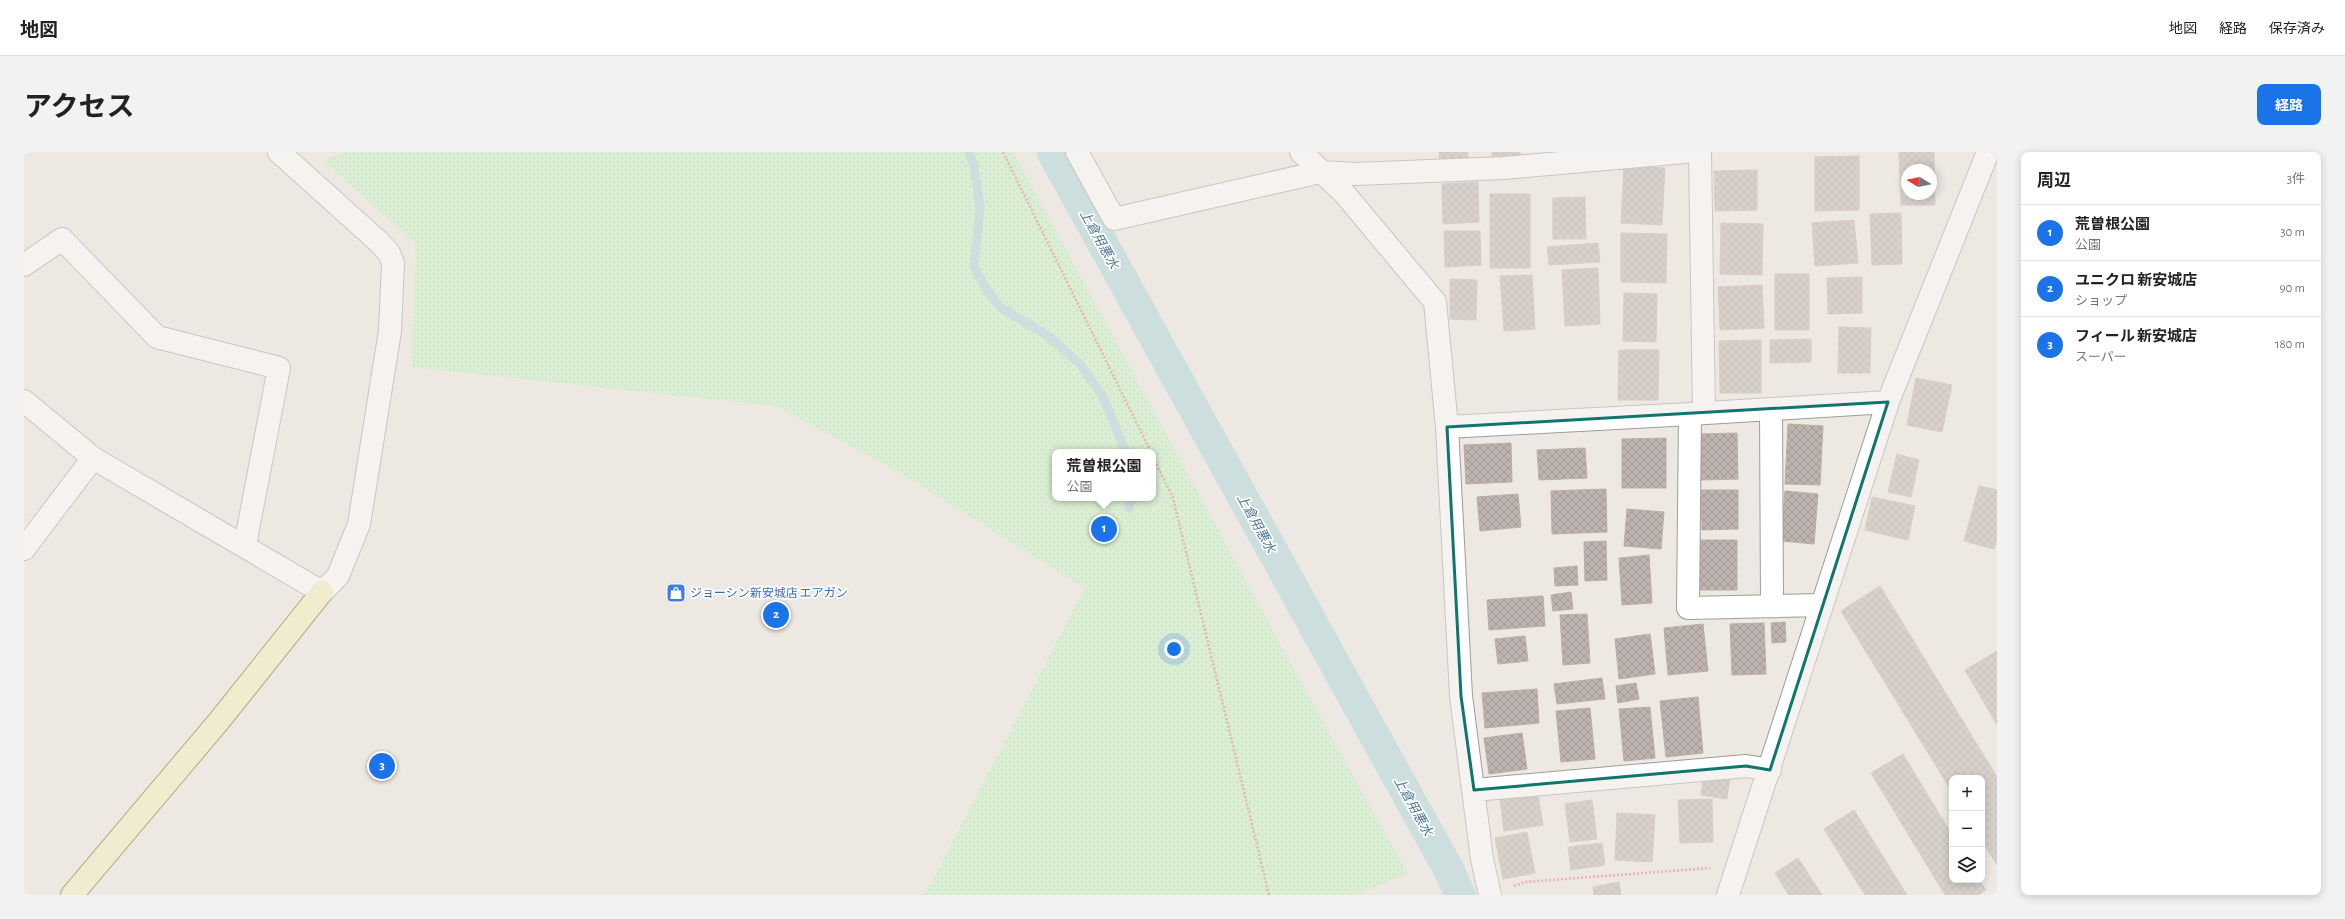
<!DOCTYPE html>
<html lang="ja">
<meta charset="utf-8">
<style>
:root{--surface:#fff;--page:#f2f2f2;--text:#222;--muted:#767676;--line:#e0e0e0;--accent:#1a73e8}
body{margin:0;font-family:"Alegreya Sans","Noto Sans JP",sans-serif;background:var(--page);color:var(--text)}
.controls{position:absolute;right:12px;bottom:12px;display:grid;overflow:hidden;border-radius:8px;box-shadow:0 2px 10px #0003}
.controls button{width:36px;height:36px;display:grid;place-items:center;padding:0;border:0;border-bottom:1px solid var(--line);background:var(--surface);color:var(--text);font:20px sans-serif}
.compass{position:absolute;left:1877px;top:12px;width:36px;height:36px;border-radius:50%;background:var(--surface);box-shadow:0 2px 10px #0003;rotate:280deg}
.you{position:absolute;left:1150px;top:497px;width:14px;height:14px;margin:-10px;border:3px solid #fff;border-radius:50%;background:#1a73e8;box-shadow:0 0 0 6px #1a73e833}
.badge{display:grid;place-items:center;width:26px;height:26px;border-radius:50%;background:var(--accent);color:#fff;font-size:13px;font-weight:700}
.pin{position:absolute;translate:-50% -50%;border:2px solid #fff;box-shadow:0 1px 4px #0006}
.popup{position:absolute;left:1028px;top:297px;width:104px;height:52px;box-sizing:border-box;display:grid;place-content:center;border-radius:8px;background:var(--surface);filter:drop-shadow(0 1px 3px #0005);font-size:13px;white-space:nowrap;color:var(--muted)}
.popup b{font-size:15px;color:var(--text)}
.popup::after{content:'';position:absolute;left:50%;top:100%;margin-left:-8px;border:8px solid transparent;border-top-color:var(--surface)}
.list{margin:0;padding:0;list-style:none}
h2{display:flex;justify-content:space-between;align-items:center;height:52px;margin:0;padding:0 16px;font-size:17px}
h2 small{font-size:13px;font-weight:400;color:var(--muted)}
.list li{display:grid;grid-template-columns:26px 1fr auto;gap:12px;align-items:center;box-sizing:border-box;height:56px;padding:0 16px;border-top:1px solid var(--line)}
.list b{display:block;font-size:15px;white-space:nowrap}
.list p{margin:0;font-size:13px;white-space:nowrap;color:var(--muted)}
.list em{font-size:13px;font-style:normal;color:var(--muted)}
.icon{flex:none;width:22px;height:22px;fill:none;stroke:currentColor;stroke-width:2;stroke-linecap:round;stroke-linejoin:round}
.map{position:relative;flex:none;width:1973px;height:743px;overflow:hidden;border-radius:8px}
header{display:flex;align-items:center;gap:24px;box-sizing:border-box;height:56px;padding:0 20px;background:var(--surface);border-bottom:1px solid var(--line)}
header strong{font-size:19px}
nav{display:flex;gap:22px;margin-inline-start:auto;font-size:14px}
.intro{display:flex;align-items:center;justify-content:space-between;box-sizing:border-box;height:96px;padding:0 24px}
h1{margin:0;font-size:28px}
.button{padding:10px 18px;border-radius:8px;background:var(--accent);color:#fff;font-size:14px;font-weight:700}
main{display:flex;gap:24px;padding:0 24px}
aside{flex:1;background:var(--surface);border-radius:8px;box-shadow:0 2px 10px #0003}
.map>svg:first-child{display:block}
.park{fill:url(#park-dots);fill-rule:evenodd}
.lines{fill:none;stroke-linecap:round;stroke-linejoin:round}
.stream{stroke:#a5d2d7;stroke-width:9}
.canal{stroke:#a5d2d7;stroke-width:31}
.building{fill:url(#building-cross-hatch);stroke:#bdaea6;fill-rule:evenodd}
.street-casing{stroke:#9d9d9d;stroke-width:24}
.secondary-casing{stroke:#696a0c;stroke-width:24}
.path{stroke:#ef7171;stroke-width:2.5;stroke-dasharray:2 2;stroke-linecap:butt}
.street{stroke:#fff;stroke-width:22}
.secondary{stroke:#f4f1b9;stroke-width:22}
.marked{fill:none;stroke:#0f766e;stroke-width:3;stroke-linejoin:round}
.labels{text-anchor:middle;stroke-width:3.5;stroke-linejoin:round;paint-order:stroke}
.shop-label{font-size:12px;fill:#366cbe;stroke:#fff;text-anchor:start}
.water-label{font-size:13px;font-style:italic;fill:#4a7895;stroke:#fff}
</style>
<header>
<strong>地図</strong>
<nav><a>地図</a><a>経路</a><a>保存済み</a></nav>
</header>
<div class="intro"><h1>アクセス</h1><a class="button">経路</a></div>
<main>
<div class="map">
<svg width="1973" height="743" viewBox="0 0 1973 743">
<defs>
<pattern id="park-dots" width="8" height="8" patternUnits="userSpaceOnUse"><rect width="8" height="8" fill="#c3f5c1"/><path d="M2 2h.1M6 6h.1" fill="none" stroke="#a7d1a5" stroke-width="1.8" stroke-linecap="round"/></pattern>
<pattern id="building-cross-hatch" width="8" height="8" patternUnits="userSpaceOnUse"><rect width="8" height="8" fill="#bdb3af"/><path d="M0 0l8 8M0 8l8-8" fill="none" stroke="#a29996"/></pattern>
</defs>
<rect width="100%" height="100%" fill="#ede8e2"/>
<!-- park -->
<path class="park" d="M 322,0 L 989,0 L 1272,521 L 1384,722 L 1331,743 L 901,743 L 1061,436 L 871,318 L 752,254 L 388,215 L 392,92 L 299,8 ZM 1031,300 L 1129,300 L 1129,346 L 1031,346 Z"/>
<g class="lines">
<!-- stream -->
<path class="stream" d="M 945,0 L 950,14 L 956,55 L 950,115 L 963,138 L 976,155 L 1024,184 L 1056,212 L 1078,243 L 1102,300
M 1105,356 L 1108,346"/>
<!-- canal -->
<path class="canal" d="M 1028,0 L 1426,720 L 1436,743"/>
</g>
<!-- building -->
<path class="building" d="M 1415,0 L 1444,0 L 1444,10 L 1416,11 Z
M 1468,0 L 1496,0 L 1496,4 L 1468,4 Z
M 1875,0 L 1910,0 L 1911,53 L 1877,53 ZM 1883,18 L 1907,18 L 1907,42 L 1883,42 Z
M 1835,4 L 1835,58 L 1791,59 L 1791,5 Z
M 1600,14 L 1641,16 L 1638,73 L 1597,71 Z
M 1733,18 L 1733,58 L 1691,59 L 1690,19 Z
M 1454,30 L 1455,70 L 1419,72 L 1418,32 Z
M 1466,42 L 1506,42 L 1506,116 L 1466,116 Z
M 1561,45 L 1562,87 L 1529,87 L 1529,46 Z
M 1877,61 L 1878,112 L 1848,113 L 1846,62 Z
M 1830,68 L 1834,111 L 1791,114 L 1788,71 Z
M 1697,71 L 1739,72 L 1738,123 L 1696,122 Z
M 1420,79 L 1456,79 L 1457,113 L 1421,115 Z
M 1597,81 L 1643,82 L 1642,131 L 1597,130 Z
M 1574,91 L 1576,110 L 1525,113 L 1523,95 Z
M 1574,116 L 1576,172 L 1541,174 L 1538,118 Z
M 1751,122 L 1785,122 L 1785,178 L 1751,178 Z
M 1508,123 L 1511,177 L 1480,179 L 1476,124 Z
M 1838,125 L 1838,161 L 1804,162 L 1803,126 Z
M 1426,127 L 1453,128 L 1452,168 L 1426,167 Z
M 1738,133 L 1740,176 L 1696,178 L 1694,135 Z
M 1600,141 L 1633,142 L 1632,190 L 1599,189 Z
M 1815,175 L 1847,176 L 1846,221 L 1814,221 Z
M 1787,187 L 1787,210 L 1746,211 L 1746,188 Z
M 1737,188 L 1737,241 L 1696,241 L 1695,189 Z
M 1595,198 L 1635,198 L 1634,248 L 1594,248 Z
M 1892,226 L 1928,233 L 1918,280 L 1883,273 Z
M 1764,272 L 1799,274 L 1796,333 L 1761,332 Z
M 1713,281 L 1714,327 L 1677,328 L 1676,282 Z
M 1642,286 L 1642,336 L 1598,336 L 1598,287 Z
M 1487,291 L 1488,330 L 1442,332 L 1440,293 Z
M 1561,296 L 1563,326 L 1515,328 L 1513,298 Z
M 1873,302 L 1895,308 L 1887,345 L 1864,340 Z
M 1955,334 L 1973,338 L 1973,387 L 1970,397 L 1940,389 Z
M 1582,337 L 1583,380 L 1528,382 L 1527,339 Z
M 1677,338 L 1714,338 L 1714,377 L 1678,378 Z
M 1761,339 L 1794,342 L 1790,392 L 1757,389 Z
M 1494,342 L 1497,375 L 1456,379 L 1453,345 Z
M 1848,345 L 1891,354 L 1884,388 L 1841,378 Z
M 1603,357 L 1640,360 L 1637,397 L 1600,394 Z
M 1675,388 L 1713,388 L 1713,438 L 1675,438 Z
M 1582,389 L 1583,428 L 1561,429 L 1560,390 Z
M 1625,403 L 1628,451 L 1598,453 L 1595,406 Z
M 1553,414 L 1554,433 L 1531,434 L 1530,416 Z
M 1856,434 L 1973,625 L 1973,713 L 1958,689 L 1958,626 L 1928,626 L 1928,640 L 1817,459 Z
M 1547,440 L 1549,457 L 1529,459 L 1527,443 Z
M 1519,444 L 1521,474 L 1465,478 L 1463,448 Z
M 1563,462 L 1566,511 L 1539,513 L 1536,463 Z
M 1761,470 L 1762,490 L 1748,491 L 1747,471 Z
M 1740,471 L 1742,522 L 1708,523 L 1706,472 Z
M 1679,472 L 1684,519 L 1644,523 L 1640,476 Z
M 1626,482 L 1631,522 L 1595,527 L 1591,487 Z
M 1501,484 L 1504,509 L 1474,512 L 1471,487 Z
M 1973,499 L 1973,573 L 1941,518 Z
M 1578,526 L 1581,547 L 1533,552 L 1530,532 Z
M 1612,531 L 1615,547 L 1594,551 L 1592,534 Z
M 1513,537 L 1515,571 L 1461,576 L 1458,541 Z
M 1674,545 L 1679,601 L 1642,605 L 1636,549 Z
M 1626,555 L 1631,606 L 1600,609 L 1595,557 Z
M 1566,556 L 1571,607 L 1537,610 L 1532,559 Z
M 1498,581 L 1503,617 L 1465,622 L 1460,586 Z
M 1879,602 L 1928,683 L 1928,728 L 1955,728 L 1962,738 L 1954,743 L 1921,743 L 1847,621 Z
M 1680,622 L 1706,625 L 1703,647 L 1677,643 Z
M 1514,642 L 1519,673 L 1480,679 L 1476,647 Z
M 1688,647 L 1689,690 L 1656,691 L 1654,648 Z
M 1568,648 L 1573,687 L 1546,690 L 1541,652 Z
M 1830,658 L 1883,743 L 1841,743 L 1800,677 Z
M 1593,661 L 1631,663 L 1628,710 L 1591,708 Z
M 1503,680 L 1511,721 L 1479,727 L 1471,686 Z
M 1578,691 L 1581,713 L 1547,718 L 1544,695 Z
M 1774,706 L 1798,743 L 1765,743 L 1751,721 Z
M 1595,730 L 1597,743 L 1570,743 L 1569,735 Z"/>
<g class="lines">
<defs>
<path id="street" d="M 1053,0 L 1090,67 L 1296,20 L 1332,22 L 1480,16 L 1661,0
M 1277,0 L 1320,41 L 1411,150 L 1423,275 L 1437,544 L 1458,707 L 1466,743
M 1676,0 L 1680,261
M 0,113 L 38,87 L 133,185 L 255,216 L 221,393
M 0,249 L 69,306 L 298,440 L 314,424 L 335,372 L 366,179 L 369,111 L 365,101 L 355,90 L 255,0
M 1747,257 L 1748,454
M 1423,275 L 1666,262
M 0,397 L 69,306
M 1798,453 L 1664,456 L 1666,262 L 1864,250
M 1450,638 L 1722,614 L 1746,618
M 1704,743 L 1864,250 L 1964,0"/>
<path id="secondary" d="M 48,743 L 195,569 L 298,440"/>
</defs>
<!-- street casing -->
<use href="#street" class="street-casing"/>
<!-- secondary casing -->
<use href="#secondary" class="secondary-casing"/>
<!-- path -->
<path class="path" d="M 979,0 L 1127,300
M 1129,305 L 1149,346 L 1245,743
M 1490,734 L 1501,730 L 1686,716"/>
<!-- street -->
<use href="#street" class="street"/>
<!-- secondary -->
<use href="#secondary" class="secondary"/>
</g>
<!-- marked area -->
<path d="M0 0H1973V743H0ZM 1864,250 L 1746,618 L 1722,614 L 1450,638 L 1437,544 L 1423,275 Z" fill="#ede8e2" fill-opacity=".55" fill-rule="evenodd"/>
<path class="marked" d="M 1864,250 L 1746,618 L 1722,614 L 1450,638 L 1437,544 L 1423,275 Z"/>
<!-- icons -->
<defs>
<symbol id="shop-square" viewBox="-11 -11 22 22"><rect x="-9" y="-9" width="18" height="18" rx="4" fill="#3f7fe0" stroke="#fff"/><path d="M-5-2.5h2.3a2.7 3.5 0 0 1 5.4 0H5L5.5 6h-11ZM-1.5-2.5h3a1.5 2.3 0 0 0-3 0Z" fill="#fff"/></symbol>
</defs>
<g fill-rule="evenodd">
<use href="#shop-square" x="641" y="430" width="22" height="22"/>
</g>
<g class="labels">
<!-- shop labels -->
<g class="shop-label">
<text x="666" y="445">ジョーシン新安城店 エアガン</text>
</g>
<!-- water labels -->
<g class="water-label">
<text transform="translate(1076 87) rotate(61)" y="5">上倉用悪水</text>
<text transform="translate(1233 371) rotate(61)" y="5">上倉用悪水</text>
<text transform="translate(1390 654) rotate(61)" y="5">上倉用悪水</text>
</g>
</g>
</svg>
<div class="controls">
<button>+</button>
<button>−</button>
<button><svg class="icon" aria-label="layers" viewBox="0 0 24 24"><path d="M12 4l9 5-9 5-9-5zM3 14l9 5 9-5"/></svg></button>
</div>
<svg class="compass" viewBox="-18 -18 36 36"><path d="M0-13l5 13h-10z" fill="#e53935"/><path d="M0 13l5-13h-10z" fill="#767676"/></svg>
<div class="you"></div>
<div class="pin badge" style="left:1080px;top:377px">1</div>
<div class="popup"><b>荒曽根公園</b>公園</div>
<div class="pin badge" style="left:752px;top:463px">2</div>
<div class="pin badge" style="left:358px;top:614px">3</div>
</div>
<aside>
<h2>周辺<small>3件</small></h2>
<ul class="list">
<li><span class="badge">1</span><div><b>荒曽根公園</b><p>公園</p></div><em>30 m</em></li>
<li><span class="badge">2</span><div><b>ユニクロ 新安城店</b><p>ショップ</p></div><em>90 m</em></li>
<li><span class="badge">3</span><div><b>フィール 新安城店</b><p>スーパー</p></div><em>180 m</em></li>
</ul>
</aside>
</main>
